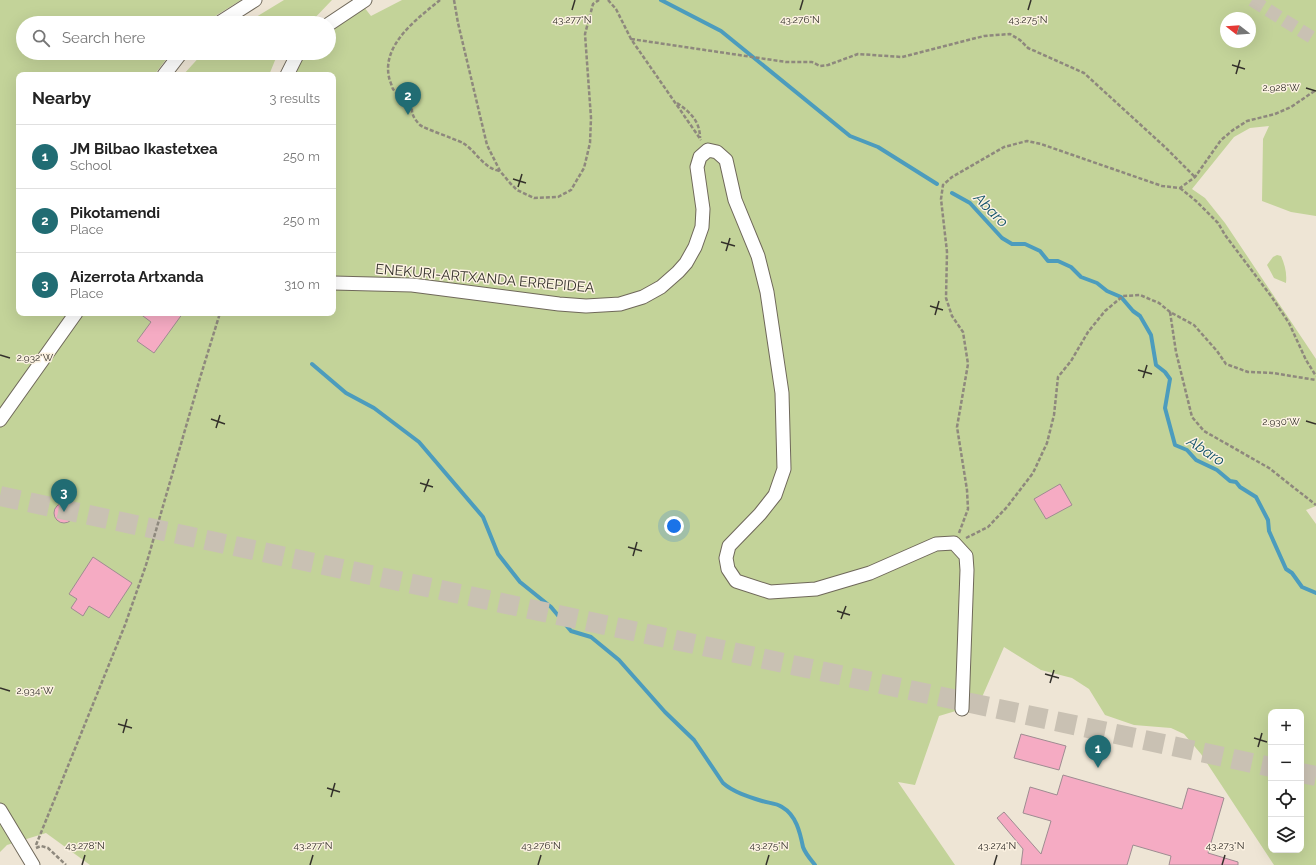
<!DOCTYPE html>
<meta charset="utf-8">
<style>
:root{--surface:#fff;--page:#f2f2f2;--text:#222;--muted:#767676;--line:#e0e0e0;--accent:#216c73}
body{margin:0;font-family:Raleway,sans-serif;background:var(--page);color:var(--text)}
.controls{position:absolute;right:12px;bottom:12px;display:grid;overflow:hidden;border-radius:8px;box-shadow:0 4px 16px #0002}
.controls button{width:36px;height:36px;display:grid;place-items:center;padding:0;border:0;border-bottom:1px solid var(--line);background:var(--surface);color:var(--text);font:20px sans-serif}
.compass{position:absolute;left:1220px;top:12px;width:36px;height:36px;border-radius:50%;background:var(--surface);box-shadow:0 4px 16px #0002;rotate:287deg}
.you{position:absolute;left:674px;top:526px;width:14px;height:14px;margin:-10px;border:3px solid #fff;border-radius:50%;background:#1a73e8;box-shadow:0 0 0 6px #1a73e833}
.badge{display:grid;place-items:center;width:26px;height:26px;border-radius:50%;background:var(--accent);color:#fff;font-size:13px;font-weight:700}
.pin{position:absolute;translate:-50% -33px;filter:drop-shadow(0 1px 2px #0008)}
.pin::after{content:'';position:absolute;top:21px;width:14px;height:12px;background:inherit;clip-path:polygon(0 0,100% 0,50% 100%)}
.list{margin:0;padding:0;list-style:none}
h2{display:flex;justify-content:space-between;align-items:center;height:52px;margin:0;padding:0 16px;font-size:17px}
h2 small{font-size:13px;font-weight:400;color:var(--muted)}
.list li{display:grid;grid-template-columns:26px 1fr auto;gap:12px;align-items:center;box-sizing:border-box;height:64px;padding:0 16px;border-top:1px solid var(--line)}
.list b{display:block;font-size:15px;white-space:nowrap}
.list p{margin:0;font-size:13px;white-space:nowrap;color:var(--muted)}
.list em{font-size:13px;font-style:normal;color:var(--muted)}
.icon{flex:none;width:22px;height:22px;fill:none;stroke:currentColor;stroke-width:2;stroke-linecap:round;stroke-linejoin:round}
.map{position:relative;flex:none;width:1316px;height:865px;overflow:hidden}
.search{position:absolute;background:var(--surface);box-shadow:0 4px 16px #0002;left:16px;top:16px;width:320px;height:44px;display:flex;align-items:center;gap:10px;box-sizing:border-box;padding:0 14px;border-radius:22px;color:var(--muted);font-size:15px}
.panel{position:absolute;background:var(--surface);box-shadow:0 4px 16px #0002;left:16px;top:72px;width:320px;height:244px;border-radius:8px}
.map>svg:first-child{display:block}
.green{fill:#c3d399;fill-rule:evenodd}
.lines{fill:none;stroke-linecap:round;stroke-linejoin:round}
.stream{stroke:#4c9cbd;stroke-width:4}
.building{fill:#f5abc3;stroke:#9e8c91}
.minor-tunnel{stroke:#c9c1b3;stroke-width:13;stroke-dasharray:13 6;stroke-linecap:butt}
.highway-tunnel{stroke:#c9c1b3;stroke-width:20;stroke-dasharray:20 10;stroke-linecap:butt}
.minor-casing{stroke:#6f685a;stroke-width:15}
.path{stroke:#8e887d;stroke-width:2.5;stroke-dasharray:4 2;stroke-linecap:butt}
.minor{stroke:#fff;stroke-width:13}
.ticks{fill:none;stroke:#34312b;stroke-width:1.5}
.labels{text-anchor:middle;stroke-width:3;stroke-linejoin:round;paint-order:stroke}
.street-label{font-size:14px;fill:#34312b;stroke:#fcf2e2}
.water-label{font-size:15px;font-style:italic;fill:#0f5169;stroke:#fcf2e2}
.ticks-label{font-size:10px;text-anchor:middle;fill:#34312b;stroke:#fcf2e2;stroke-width:3;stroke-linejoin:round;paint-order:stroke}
</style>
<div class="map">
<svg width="1316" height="865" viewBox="0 0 1316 865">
<rect width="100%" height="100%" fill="#eee5d5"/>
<!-- green -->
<path class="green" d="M 0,0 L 241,0 L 204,23 L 23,23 L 23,53 L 171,53 L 154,75 L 19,75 L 19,313 L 333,313 L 333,75 L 295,75 L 305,53 L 329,53 L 329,31 L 364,7 L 371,16 L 402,0 L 1316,0 L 1316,216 L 1291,212 L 1262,201 L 1263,139 L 1269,126 L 1250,128 L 1234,137 L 1192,189 L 1205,198 L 1225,223 L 1316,359 L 1316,506 L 1306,510 L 1316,524 L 1316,865 L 1274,865 L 1201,754 L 1184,734 L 1171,728 L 1134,725 L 1105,715 L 1089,689 L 1072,678 L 1041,670 L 1004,647 L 979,704 L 939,716 L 915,785 L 898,782 L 955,865 L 90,865 L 46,833 L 7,845 L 0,852 ZM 1226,18 L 1250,18 L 1250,42 L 1226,42 ZM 1271,712 L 1301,712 L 1301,850 L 1271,850 Z
M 284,0 L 332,0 L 310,23 L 246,23 Z
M 203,53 L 278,53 L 269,75 L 183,75 Z
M 1277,255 L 1281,256 C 1285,265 1287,273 1286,283 L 1274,278 L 1267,265 L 1273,257 Z"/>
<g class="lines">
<!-- stream -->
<path class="stream" d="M 661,0 L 721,31 L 850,136 L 878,147 L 937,184
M 952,193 L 970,203 L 1002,238 L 1012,244 L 1025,244 L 1040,251 L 1048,261 L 1058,261 L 1071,267 L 1081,277 L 1097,283 L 1107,291 L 1121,297 L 1133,311 L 1140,316 L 1151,335 L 1156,365 L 1165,372 L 1170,379 L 1165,408 L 1175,445 L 1187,450 L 1196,460 L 1217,470 L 1230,481 L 1236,482 L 1240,487 L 1256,497 L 1268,520 L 1269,531 L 1286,569 L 1292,573 L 1302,587 L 1316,593
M 312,364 L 346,393 L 374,408 L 419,442 L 483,517 L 498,554 L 520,582 L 551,607 L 571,631 L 591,637 L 619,660 L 665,712 L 694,740 L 723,783 C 733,792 749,797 762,801 C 768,803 776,803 782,807 C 796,815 800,832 803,847 C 805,853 811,860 815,865"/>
</g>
<!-- building -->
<path class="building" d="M 139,313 L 183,313 L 154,353 L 137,341 L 151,322 Z
M 1060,484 L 1072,505 L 1046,519 L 1034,499 Z
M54 513a10 10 0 1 1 20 0a10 10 0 1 1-20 0Z
M 93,557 L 132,583 L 109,618 L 89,606 L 83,616 L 71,608 L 77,599 L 69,594 Z
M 1021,734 L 1066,746 L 1059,770 L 1014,758 Z
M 1063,775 L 1182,809 L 1188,788 L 1224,798 L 1208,853 L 1238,862 L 1238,865 L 1169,865 L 1171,856 L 1133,845 L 1127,865 L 1021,865 L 1023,849 L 997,818 L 1004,812 L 1041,854 L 1051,821 L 1023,813 L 1030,787 L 1057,795 Z"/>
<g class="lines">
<!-- minor-tunnel -->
<path class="minor-tunnel" d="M 1252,0 L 1316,40"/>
<!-- highway-tunnel -->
<path class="highway-tunnel" d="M 0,496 L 1271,767
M 1301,773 L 1316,776"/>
<defs>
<path id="minor" d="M 219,23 L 255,0
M 329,24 L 365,0
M 164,75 L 181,53
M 287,75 L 298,53
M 333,283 L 412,285 L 559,304 L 586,306 L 620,304 L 643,297 L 661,287 L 678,272 L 686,263 L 695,247 L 702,227 L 703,209 L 697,167 L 700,157 L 708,150 L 717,152 L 726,160 L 735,200 L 758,256 L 767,292 L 782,393 L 784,469 L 775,495 L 760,514 L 729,546 L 726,558 L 728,569 L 736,581 L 770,592 L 816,589 L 870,573 L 936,544 L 954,543 L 966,556 L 967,570 L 962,709
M 0,420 L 76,313
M 0,810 L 33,865"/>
</defs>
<!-- minor casing -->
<use href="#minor" class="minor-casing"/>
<!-- path -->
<path class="path" d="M 440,0 C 417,19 379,46 390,81 C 391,83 392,87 393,89 C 397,95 406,101 412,106 C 411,113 414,119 420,125 C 423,128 455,139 463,143 C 476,151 484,169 500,171
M 454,0 L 458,23 L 487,145 L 500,171 L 510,183 L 517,190 L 534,198 L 558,197 L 571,190 L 584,168 L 590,143 L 591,118 L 585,34 L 593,4 L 599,0
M 608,0 L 616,9 L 631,39 L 701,140
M 631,39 L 786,62 L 812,62 L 820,66 L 828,65 L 858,54 L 902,57 L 984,36 L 1010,34 L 1020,40 L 1028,48 L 1084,73 L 1166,148 L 1195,177
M 677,103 C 690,112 700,121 700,138
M 1180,188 L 1196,201 L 1218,223 L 1225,235 L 1271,296 L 1289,323 L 1306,360 L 1316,376
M 1170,312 L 1176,352 L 1192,417 L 1204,431 L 1269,468 L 1316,505
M 959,533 L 968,509 L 967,490 L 957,427 L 968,364 L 963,332 L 952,316 L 946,298 L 947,252 L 941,199 L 943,185 L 952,177 L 1004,147 L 1027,141 L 1041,144 L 1162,186 L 1180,188 L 1195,177 L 1221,140 L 1233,130 L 1247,121 L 1275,114 L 1291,107 L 1316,90
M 966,538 L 988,527 L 1007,507 L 1033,473 L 1047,443 L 1054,415 L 1058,377 L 1071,361 L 1088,332 L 1105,311 L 1123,296 L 1140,295 L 1159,303 L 1170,312 L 1194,325 L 1217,351 L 1226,364 L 1248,372 L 1273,373 L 1316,380
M 36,845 L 125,625 L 146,565 L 200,378 L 220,313
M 36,848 L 41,846 L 48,848 L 66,865"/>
<!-- minor -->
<use href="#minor" class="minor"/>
</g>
<!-- ticks -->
<path class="ticks" d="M 572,10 L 575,0M 800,10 L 803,0M 1028,10 L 1031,0M 1232,65 L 1245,69M 1236,74 L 1240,60M 1306,88 L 1316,91M 513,179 L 526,183M 518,187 L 522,174M 721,242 L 735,246M 726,251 L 730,238M 930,306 L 943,310M 935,315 L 939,301M 0,355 L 10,358M 1138,370 L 1152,374M 1143,378 L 1147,365M 211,419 L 225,424M 1306,421 L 1316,424M 216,428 L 220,415M 420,483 L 433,487M 424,492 L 429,479M 628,547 L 642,551M 633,556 L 637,542M 837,611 L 850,615M 841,619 L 846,606M 1045,674 L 1059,678M 1050,683 L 1054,670M 0,688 L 10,691M 118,724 L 132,728M 123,733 L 127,719M 1254,738 L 1267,742M 1258,747 L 1262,733M 327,788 L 340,792M 331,797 L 335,783M 82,865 L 85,855M 310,865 L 313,855M 538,865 L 541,855M 766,865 L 769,855M 994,865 L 997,855M 1222,865 L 1225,855"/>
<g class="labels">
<!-- street labels -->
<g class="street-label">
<text transform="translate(485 278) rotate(5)" y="5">ENEKURI-ARTXANDA ERREPIDEA</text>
</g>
<!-- water labels -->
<g class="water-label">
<text transform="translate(991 210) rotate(45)" y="5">Abaro</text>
<text transform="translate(1206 451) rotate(33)" y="5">Abaro</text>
</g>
</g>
<g class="ticks-label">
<text x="572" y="23">43.277°N</text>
<text x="800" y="23">43.276°N</text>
<text x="1028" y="23">43.275°N</text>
<text x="1281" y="91">2.928°W</text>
<text x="35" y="361">2.932°W</text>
<text x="1281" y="425">2.930°W</text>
<text x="35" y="694">2.934°W</text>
<text x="85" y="849">43.278°N</text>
<text x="313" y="849">43.277°N</text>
<text x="541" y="849">43.276°N</text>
<text x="769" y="849">43.275°N</text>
<text x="997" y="849">43.274°N</text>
<text x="1225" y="849">43.273°N</text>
</g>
</svg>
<div class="controls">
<button>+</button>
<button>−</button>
<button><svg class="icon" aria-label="locate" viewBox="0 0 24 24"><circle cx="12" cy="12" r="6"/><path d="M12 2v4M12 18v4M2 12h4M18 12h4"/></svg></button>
<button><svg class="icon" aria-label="layers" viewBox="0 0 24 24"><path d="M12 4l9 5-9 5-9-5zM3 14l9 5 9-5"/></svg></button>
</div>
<svg class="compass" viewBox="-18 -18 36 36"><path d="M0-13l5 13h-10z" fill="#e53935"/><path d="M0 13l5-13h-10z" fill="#767676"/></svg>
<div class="you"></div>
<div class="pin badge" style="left:1098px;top:768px">1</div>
<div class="pin badge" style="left:408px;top:115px">2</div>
<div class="pin badge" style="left:64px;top:512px">3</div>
<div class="search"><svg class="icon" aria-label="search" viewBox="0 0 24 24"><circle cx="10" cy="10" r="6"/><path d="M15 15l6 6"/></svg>Search here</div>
<section class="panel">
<h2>Nearby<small>3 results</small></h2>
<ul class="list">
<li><span class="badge">1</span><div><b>JM Bilbao Ikastetxea</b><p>School</p></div><em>250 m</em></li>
<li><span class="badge">2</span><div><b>Pikotamendi</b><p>Place</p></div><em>250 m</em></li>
<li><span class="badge">3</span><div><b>Aizerrota Artxanda</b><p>Place</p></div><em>310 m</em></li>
</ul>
</section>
</div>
